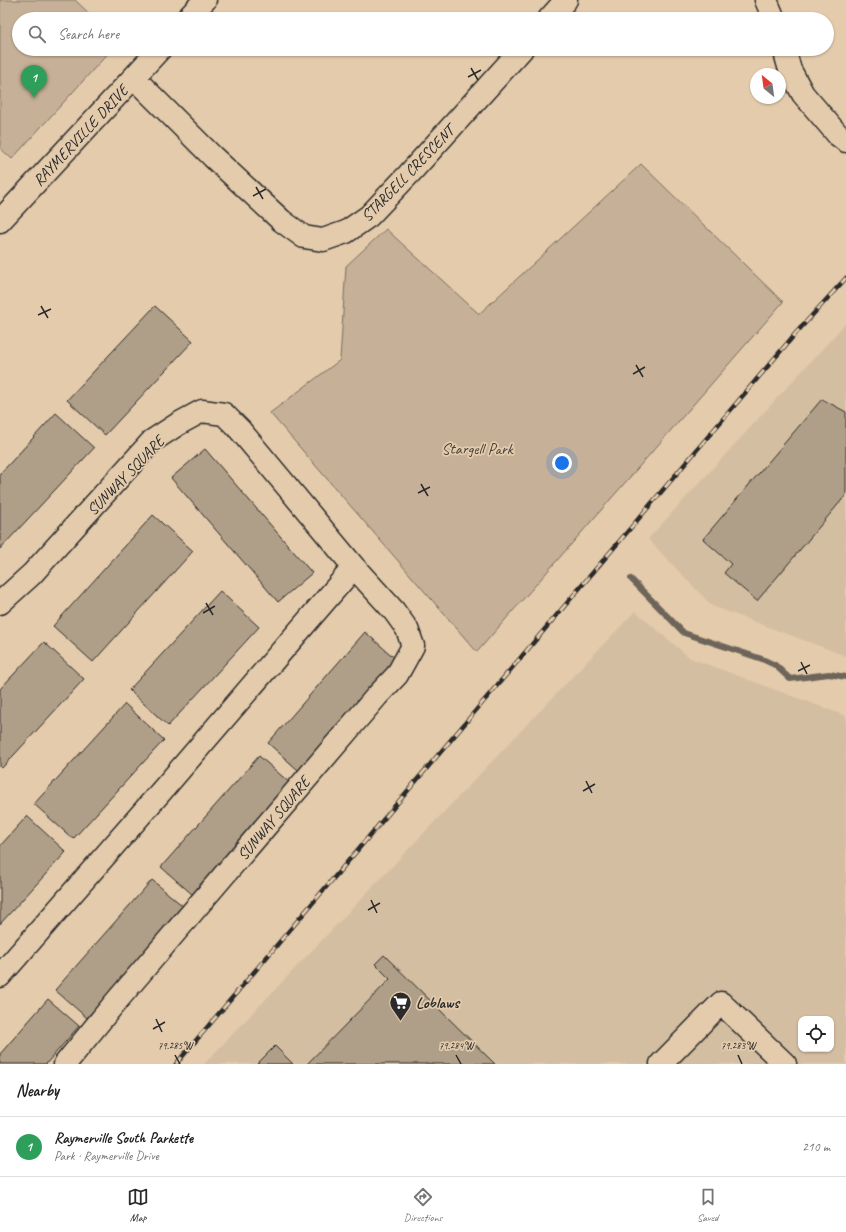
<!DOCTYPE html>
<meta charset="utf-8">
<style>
:root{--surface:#fff;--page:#f6f6f6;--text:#202124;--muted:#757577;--line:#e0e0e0;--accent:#2b2b2b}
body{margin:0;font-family:Caveat,sans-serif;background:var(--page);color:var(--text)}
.controls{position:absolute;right:12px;bottom:12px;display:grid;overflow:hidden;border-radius:8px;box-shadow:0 1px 3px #0004}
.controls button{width:36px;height:36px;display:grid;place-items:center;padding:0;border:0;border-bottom:1px solid var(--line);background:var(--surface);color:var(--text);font:20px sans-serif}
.compass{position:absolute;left:750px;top:68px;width:36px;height:36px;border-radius:50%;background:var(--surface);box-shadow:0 1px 3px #0004;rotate:331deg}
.you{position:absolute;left:562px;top:463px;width:14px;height:14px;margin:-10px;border:3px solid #fff;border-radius:50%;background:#1a73e8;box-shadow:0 0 0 6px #1a73e833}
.badge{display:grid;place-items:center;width:26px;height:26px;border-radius:50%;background:var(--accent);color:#fff;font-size:13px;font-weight:700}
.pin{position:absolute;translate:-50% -33px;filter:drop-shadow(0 1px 2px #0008)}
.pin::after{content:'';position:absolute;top:21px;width:14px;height:12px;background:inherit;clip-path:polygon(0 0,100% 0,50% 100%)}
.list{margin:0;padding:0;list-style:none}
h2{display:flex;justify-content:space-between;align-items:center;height:52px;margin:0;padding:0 16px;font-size:17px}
h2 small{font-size:13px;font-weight:400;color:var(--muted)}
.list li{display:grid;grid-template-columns:26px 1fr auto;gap:12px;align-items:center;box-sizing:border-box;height:60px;padding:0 16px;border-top:1px solid var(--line)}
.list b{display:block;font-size:15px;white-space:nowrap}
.list p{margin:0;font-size:13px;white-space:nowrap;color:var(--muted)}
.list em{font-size:13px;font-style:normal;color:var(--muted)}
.icon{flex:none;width:22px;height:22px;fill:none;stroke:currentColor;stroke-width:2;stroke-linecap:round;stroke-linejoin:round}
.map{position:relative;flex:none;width:846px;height:1064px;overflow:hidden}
.search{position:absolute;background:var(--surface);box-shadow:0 1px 3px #0004;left:12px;right:12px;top:12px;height:44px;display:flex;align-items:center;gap:10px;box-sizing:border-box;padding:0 14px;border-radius:22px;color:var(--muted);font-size:15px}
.sheet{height:112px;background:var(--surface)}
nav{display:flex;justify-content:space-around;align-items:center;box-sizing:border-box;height:56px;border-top:1px solid var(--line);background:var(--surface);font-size:11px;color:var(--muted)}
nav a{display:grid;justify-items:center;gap:2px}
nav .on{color:var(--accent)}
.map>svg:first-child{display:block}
.built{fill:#d4bea1;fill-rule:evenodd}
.green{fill:#c6b097;stroke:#786e61}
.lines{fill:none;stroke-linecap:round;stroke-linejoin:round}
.stream{stroke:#6e655a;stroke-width:6}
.building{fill:#b09f88;stroke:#2b2b2b}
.minor-casing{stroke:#2b2b2b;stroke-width:25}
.minor{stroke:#e4cbac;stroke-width:22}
.rail-casing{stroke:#2b2b2b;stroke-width:4.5}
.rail{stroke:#e4cbac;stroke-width:3;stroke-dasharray:9;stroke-linecap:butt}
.ticks{fill:none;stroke:#2b2b2b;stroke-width:1.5}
.labels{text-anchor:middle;stroke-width:3.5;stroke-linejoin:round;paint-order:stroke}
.street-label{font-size:16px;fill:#2b2b2b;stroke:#e4cbac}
.park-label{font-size:16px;fill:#423f3b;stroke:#e4cbac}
.poi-label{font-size:16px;font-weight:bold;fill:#2b2b2b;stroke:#e4cbac;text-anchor:start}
.ticks-label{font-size:10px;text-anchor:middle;fill:#2b2b2b;stroke:#e4cbac;stroke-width:3.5;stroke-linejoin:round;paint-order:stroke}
</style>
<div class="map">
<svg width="846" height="1064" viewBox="0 0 846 1064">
<rect width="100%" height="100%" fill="#e4cbac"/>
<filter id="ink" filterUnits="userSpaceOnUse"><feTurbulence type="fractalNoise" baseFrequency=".025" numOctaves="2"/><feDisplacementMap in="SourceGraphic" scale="8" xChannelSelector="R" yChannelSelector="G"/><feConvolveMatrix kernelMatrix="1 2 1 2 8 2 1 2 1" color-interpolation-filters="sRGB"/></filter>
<g filter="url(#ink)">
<!-- built -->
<path class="built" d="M 846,323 L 846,656 L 712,606 L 648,539 Z
M 635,611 L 690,658 L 846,716 L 846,1064 L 204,1064 ZM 801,1019 L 831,1019 L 831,1049 L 801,1049 Z"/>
<!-- green -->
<path class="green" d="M 0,0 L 75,0 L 95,19 L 19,19 L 19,49 L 112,49 L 12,159 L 0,148 Z
M 641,164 L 783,302 L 477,652 L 270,413 L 340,360 L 346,266 L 386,229 L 479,314 Z"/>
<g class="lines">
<!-- stream -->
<path class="stream" d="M 631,579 L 684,633 L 762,659 L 775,665 L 790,679 L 829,674 L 846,677"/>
</g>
<!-- building -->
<path class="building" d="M 155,306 L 193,341 L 105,435 L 67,400 Z
M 822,399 L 846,412 L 846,495 L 757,601 L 724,573 L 731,564 L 703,539 Z
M 56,413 L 94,448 L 0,549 L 0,474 Z
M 205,449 L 312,573 L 278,602 L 171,478 Z
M 153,515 L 193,551 L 93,662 L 53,626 Z
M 220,591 L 259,627 L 168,726 L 129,690 Z
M 365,632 L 397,660 L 299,771 L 268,743 Z
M 44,642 L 84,679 L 2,768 L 0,767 L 0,689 Z
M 125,704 L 164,740 L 73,839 L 34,804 Z
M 259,756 L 291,784 L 193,895 L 161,867 Z
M 27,816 L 66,852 L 0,924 L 0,846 Z
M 152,880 L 184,907 L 87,1018 L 55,990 Z
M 384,955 L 495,1064 L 307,1064 L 390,979 L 375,964 Z
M 48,999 L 79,1026 L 46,1064 L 0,1064 L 0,1054 Z
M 275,1046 L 293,1064 L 257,1064 Z"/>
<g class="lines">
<defs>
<path id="minor" d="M 766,0 L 774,19
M 187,19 L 205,0
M 549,19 L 566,0
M 784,49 L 790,70 L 803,94 L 838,135 L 846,141
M 134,78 L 213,157 L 282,221 L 304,237 L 323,240 L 346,232 L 369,216 L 409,174 L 522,49
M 0,221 L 160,49
M 0,603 L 32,574 L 152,441 L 178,424 L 202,411 L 224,414 L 240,430 L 354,567 L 394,611 L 407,629 L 413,646 L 397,675 L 377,696 L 114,1004 L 65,1064
M 0,976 L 165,787 L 354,567
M 661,1064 L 721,1003 L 785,1064"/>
</defs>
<!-- minor casing -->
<use href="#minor" class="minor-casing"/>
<!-- minor -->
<use href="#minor" class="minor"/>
<defs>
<path id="rail" d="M 176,1064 L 796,333 L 846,278"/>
</defs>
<!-- rail casing -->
<use href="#rail" class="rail-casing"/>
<!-- rail -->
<use href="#rail" class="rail"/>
</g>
</g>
<!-- ticks -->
<path class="ticks" d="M 471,68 L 478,80M 468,77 L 481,70M 256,187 L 263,199M 253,196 L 266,189M 41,306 L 48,318M 38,315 L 51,309M 636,365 L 643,377M 633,374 L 645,367M 421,484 L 428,496M 418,493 L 430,487M 206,603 L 213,615M 203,613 L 215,606M 801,662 L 807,674M 798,671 L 810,665M 586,781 L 592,793M 583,791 L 595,784M 371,900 L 377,913M 368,910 L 380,903M 156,1019 L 162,1032M 153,1029 L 165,1022M 175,1055 L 180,1064M 456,1055 L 461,1064M 738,1055 L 742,1064"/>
<!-- icons -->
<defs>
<symbol id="supermarket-pin" viewBox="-11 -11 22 30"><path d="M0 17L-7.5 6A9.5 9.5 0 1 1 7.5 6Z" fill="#2b2b2b" stroke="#e4cbac"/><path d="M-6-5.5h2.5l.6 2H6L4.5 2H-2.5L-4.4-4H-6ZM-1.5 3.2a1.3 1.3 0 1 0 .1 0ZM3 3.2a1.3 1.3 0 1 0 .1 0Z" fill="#fff"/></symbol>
</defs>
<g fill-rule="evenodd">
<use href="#supermarket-pin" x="388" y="990" width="25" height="34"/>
</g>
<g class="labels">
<!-- street labels -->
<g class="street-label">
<text transform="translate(80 135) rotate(-47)" y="6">RAYMERVILLE DRIVE</text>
<text transform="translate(407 173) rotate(-46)" y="6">STARGELL CRESCENT</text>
<text transform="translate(125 475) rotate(-46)" y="6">SUNWAY SQUARE</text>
<text transform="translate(273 818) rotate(-50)" y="6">SUNWAY SQUARE</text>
</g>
<!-- park labels -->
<g class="park-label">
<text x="477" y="454">Stargell Park</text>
</g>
<!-- poi labels -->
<g class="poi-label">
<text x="416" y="1008">Loblaws</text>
</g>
</g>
<g class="ticks-label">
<text x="175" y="1049">79.285°W</text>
<text x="456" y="1049">79.284°W</text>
<text x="738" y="1049">79.283°W</text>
</g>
</svg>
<div class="controls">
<button><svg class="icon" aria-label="locate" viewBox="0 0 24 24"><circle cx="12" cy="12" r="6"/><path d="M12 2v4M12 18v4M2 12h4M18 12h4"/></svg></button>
</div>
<svg class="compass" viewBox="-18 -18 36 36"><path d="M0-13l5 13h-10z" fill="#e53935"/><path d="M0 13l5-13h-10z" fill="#757577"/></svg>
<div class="you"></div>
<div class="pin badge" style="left:34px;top:98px;background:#2e9e5b">1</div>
<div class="search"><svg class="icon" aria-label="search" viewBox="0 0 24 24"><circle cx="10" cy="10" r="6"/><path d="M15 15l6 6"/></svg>Search here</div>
</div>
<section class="sheet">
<h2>Nearby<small></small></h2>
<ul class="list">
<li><span class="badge" style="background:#2e9e5b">1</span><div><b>Raymerville South Parkette</b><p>Park · Raymerville Drive</p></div><em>210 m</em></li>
</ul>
</section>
<nav>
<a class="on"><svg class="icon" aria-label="map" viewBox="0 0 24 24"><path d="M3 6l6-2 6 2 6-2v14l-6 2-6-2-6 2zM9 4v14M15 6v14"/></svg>Map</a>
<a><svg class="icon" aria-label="directions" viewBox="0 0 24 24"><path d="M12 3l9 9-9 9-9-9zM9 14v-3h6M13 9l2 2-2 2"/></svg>Directions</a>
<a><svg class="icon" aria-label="saved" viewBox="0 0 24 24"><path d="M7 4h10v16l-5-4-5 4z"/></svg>Saved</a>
</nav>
